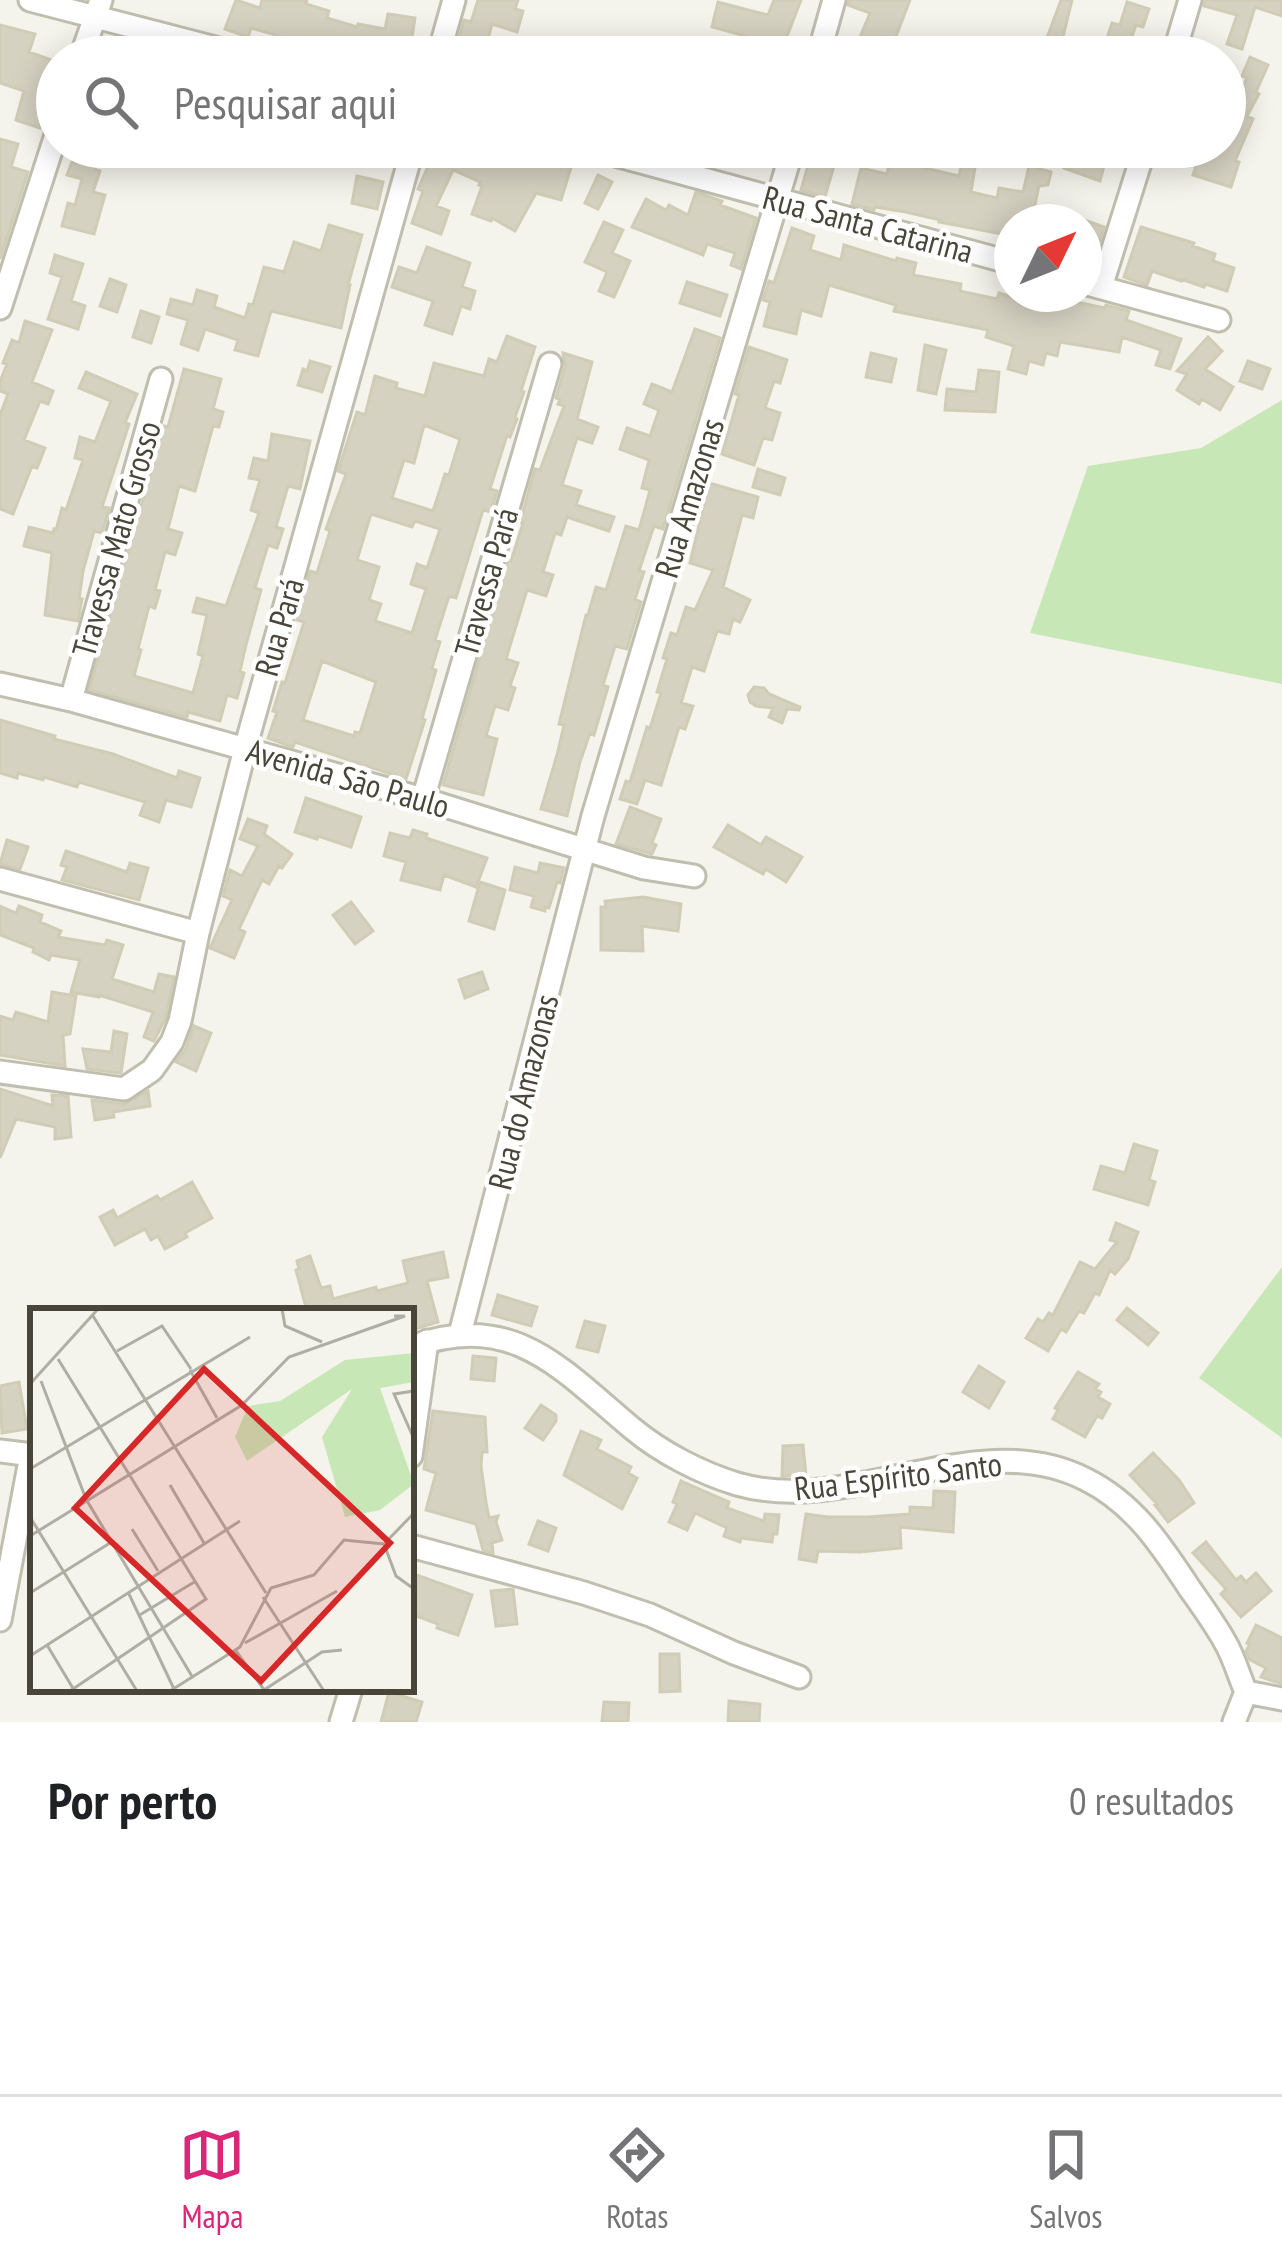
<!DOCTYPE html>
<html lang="pt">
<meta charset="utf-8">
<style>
:root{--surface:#fff;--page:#f6f6f6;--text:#202124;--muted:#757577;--line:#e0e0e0;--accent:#db2777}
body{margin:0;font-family:"PT Sans Narrow",sans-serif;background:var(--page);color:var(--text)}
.compass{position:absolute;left:994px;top:204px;width:108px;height:108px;border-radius:50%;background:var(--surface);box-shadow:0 6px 30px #0003;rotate:47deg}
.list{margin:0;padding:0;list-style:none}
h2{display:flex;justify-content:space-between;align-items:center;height:156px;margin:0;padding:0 48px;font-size:51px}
h2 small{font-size:39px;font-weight:400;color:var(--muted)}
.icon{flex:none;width:66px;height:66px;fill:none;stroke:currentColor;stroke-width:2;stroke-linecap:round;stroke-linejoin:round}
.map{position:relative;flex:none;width:1282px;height:1722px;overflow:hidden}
.search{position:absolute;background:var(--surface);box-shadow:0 6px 30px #0003;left:36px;right:36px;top:36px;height:132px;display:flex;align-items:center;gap:30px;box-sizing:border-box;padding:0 42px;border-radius:66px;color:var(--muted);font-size:45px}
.sheet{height:372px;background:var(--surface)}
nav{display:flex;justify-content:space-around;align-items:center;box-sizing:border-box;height:168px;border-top:3px solid var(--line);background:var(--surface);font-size:33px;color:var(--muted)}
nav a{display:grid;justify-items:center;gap:6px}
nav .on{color:var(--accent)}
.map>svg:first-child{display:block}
.green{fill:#c7e7b7}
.building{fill:#d6d2c2;stroke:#d1ccb5;stroke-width:3;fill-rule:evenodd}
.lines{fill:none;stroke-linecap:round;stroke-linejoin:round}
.minor-casing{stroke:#c0beae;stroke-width:27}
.minor{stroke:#fff;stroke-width:21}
.labels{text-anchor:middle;stroke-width:9;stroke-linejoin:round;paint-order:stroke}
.street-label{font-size:33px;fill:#494639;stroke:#fff}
.inset-road{fill:none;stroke:#b0aea4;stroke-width:3}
.view{fill:#d62828;fill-opacity:0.15;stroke:#d62828;stroke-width:6}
.inset-edge{fill:none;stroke:#494639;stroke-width:6}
</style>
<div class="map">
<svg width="1282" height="1722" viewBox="0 0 1282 1722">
<rect width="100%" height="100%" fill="#f5f4ec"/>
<!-- green -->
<path class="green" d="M 1282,400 L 1282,684 L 1030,633 L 1088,466 L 1201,448 Z
M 1282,1267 L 1282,1438 L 1199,1378 Z"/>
<!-- building -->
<path class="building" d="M 236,0 L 260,8 L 262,0 L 307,0 L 306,4 L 329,11 L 327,18 L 357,27 L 358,24 L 385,29 L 388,14 L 415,18 L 409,57 L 300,57 L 301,51 L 277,45 L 280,36 L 251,28 L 248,37 L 225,29 Z
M 478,0 L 518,0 L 515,9 L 523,11 L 517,32 L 492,24 L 483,57 L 454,57 L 464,20 L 471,22 Z
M 774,0 L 801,0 L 779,57 L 747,57 L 753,38 L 712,27 L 718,2 L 768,15 Z
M 849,0 L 910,0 L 888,57 L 868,57 L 871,47 L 858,42 L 870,13 L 848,5 Z
M 1061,0 L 1072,0 L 1063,37 L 1071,40 L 1064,57 L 1040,57 Z
M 1205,0 L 1282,0 L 1282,16 L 1255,7 L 1242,49 L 1227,44 L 1237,15 L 1204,6 Z
M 1127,2 L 1149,9 L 1143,27 L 1136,25 L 1128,48 L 1106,41 L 1112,23 L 1120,25 Z
M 0,25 L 35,34 L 29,52 L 57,62 L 57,100 L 49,97 L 40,128 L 16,120 L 24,91 L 0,83 Z
M 1250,57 L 1268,65 L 1256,92 L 1259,94 L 1247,116 L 1253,119 L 1235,161 L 1239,162 L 1231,187 L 1193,175 L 1201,150 L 1210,153 L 1213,147 L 1225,147 L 1225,126 L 1247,78 L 1242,76 Z
M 0,139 L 18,144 L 11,167 L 28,172 L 0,259 Z
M 81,147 L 102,147 L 95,170 L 100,171 L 93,192 L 105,195 L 94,234 L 62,226 L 68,203 L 75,205 L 82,179 L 67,175 L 72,162 L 76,163 Z
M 428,147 L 550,147 L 548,153 L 573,161 L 561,200 L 536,193 L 515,231 L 492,218 L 491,221 L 472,214 L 482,186 L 479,185 L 480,182 L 453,170 L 436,206 L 449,211 L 441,234 L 412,223 L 423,191 L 418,189 L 430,162 L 425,161 Z
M 1078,147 L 1109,147 L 1100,181 L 1064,168 L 1070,152 L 1076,153 Z
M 813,148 L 837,155 L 825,197 L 801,190 Z
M 891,154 L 917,160 L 916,166 L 959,176 L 963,159 L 976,161 L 971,192 L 997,198 L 999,188 L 1023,192 L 1029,166 L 1051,172 L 1048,185 L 1039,186 L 1031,222 L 1012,222 L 1012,236 L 939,222 L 940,220 L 906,212 L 875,207 L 874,210 L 852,204 L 861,168 L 887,174 Z
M 598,175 L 612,182 L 598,209 L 585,203 Z
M 357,176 L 383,182 L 377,209 L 352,203 Z
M 696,192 L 722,201 L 720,205 L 756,218 L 741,269 L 731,265 L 735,253 L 707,244 L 703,255 L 632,227 L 646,199 L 666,210 L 669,205 L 688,215 Z
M 1084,220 L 1104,227 L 1093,262 L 1084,259 Z
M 604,222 L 623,230 L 612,253 L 630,261 L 614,297 L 599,291 L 607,272 L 585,262 Z
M 329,225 L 362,235 L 348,285 L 350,285 L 341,328 L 271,311 L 258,356 L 235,350 L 238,340 L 205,329 L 198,350 L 181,344 L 188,320 L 167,314 L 171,299 L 193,305 L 197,290 L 217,296 L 214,307 L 245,318 L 249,304 L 253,305 L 264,267 L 284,272 L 294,242 L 321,251 Z
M 1141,227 L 1194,243 L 1193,246 L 1215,254 L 1213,261 L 1234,268 L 1227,291 L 1205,284 L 1204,287 L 1181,279 L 1181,281 L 1152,271 L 1147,285 L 1124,277 Z
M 792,228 L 814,236 L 810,250 L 841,260 L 844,245 L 896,261 L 897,258 L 916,263 L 913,275 L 961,284 L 960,291 L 997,299 L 999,293 L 1021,300 L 1022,296 L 1040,301 L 1042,295 L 1105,308 L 1106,305 L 1129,311 L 1126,320 L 1181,339 L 1170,369 L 1156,365 L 1161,350 L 1122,337 L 1119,352 L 1060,342 L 1057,356 L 1046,353 L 1043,365 L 1029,361 L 1026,374 L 1008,369 L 1014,346 L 986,337 L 988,330 L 894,311 L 896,305 L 829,285 L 821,316 L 801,310 L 796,334 L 764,326 L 770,302 L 763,300 L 769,281 L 774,283 Z
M 427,247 L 470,263 L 462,287 L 475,291 L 470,309 L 461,306 L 452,334 L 425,325 L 433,301 L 392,287 L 399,267 L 417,273 Z
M 55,255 L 83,264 L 71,301 L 85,306 L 78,329 L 48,319 L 62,277 L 50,273 Z
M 110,279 L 126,285 L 117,312 L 100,306 Z
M 687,282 L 727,295 L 720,316 L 680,303 Z
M 141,311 L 159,317 L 151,343 L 133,337 Z
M 25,321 L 52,330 L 32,382 L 53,391 L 48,404 L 40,401 L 24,440 L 45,448 L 37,468 L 32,466 L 13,514 L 0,509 L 0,415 L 8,394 L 0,391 L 0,382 L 7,364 L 3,363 L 12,340 L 19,343 Z
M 695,329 L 720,338 L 663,529 L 654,526 L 639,571 L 644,572 L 635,599 L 641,602 L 633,628 L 627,649 L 615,646 L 603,685 L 608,687 L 594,735 L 590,733 L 580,762 L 567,816 L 541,809 L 557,755 L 564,725 L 559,724 L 586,615 L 588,615 L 596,587 L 606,590 L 626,526 L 639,530 L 650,490 L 642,488 L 649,460 L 620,449 L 627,428 L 650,436 L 659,410 L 644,404 L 652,384 L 672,392 Z
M 507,336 L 535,347 L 521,391 L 524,392 L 515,417 L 517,419 L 510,437 L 507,435 L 490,489 L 497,491 L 491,512 L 483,510 L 456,598 L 449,596 L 435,640 L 440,642 L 432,668 L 436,670 L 422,719 L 425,720 L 406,779 L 295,742 L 293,747 L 268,738 L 277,712 L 273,711 L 282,682 L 285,683 L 304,622 L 297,620 L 310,571 L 317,573 L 330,531 L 326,529 L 346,474 L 338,471 L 357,412 L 365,415 L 375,376 L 397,383 L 396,388 L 425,396 L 434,363 L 484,376 L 489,359 L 497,362 ZM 424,425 L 460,439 L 449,475 L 445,474 L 433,511 L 392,498 L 404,460 L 414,463 ZM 371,514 L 412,527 L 415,521 L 440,529 L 427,568 L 417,564 L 411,584 L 426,589 L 412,633 L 375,621 L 381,604 L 369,600 L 379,567 L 357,560 ZM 322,661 L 376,682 L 360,733 L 355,732 L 354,736 L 303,720 Z
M 1208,337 L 1222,351 L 1205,369 L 1233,387 L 1220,410 L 1202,399 L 1199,404 L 1177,390 L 1187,374 L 1177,371 Z
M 925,345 L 946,350 L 936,394 L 918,390 Z
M 749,347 L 787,360 L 780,383 L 774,381 L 765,408 L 780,413 L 772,440 L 763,438 L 754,465 L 722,454 L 739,395 L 735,394 Z
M 563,353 L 592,362 L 577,419 L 598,427 L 592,443 L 577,438 L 562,485 L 581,491 L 576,505 L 614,517 L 609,531 L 567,517 L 561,535 L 555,533 L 543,572 L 553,575 L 546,596 L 527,590 L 506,659 L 518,663 L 510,686 L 515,688 L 508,710 L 495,706 L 486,736 L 497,739 L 483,795 L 443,785 L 508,560 L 511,561 L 523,523 L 520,522 L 535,469 L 540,470 L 564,406 L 558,404 L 560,400 L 556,398 L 565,367 Z
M 871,353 L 896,359 L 891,382 L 866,377 Z
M 310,361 L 330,367 L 322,392 L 298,385 L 303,369 L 307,371 Z
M 1248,361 L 1270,369 L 1262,389 L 1240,381 Z
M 184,369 L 221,379 L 213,409 L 223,412 L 219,427 L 213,426 L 195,491 L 179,486 L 168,529 L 182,533 L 175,555 L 165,552 L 155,590 L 160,591 L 155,608 L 149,606 L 138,649 L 141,650 L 134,676 L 193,693 L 203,656 L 198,654 L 207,615 L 193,612 L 197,598 L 226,606 L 259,513 L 251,510 L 260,480 L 249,478 L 254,458 L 268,461 L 272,434 L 310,441 L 300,489 L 288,486 L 276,527 L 283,529 L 277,548 L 268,545 L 255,588 L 261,590 L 246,645 L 240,671 L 244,673 L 237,698 L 227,695 L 220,721 L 188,712 L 187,717 L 89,690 L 164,426 L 168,427 Z
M 979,370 L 999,372 L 995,412 L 945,410 L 947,389 L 976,392 Z
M 86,372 L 137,394 L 125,423 L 129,424 L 102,507 L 109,508 L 102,533 L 94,531 L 83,571 L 79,599 L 82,599 L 78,621 L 45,615 L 52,553 L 24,546 L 29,527 L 53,533 L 54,529 L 56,530 L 62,508 L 66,510 L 83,460 L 75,458 L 80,437 L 95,442 L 111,401 L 79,388 Z
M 758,469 L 785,478 L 780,495 L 753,487 Z
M 709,483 L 758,497 L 753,518 L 742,515 L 723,587 L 750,600 L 740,622 L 733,619 L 729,634 L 717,631 L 704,671 L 692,667 L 681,703 L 693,706 L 685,729 L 679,727 L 661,785 L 645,780 L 637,804 L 620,799 L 626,781 L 630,782 L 647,727 L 650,728 L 661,693 L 657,692 L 667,659 L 663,658 L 671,633 L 677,635 L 686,607 L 695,610 L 713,570 L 690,563 Z
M 754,687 L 764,688 L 769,694 L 800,707 L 799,710 L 787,709 L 782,723 L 769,717 L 773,708 L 756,706 L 750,702 L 748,695 Z
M 0,720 L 55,736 L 54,739 L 113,754 L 177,778 L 179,771 L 200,778 L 191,807 L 166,800 L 159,822 L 140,815 L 145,802 L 79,782 L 77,787 L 44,777 L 43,780 L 18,773 L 17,778 L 0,773 Z
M 306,798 L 361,817 L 351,847 L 318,836 L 317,839 L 295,832 Z
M 630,807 L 661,819 L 652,843 L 656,845 L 652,854 L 616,844 Z
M 248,819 L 267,826 L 264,834 L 292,854 L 282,868 L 279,866 L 269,884 L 262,880 L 239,929 L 245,932 L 234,958 L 210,948 L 232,900 L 223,896 L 230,870 L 242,876 L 258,846 L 240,839 Z
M 728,825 L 761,845 L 766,837 L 802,857 L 786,882 L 766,869 L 763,874 L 714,847 Z
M 413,830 L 427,834 L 426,838 L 487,858 L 476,887 L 444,875 L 440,890 L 401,880 L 406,862 L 384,856 L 390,833 L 410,838 Z
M 7,840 L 28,847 L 20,869 L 0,864 Z
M 66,851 L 127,872 L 130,863 L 148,868 L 139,900 L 62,880 L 67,867 L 61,865 Z
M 540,863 L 564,868 L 560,883 L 557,882 L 549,908 L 545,907 L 545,911 L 531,907 L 534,896 L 510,890 L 515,867 L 538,873 Z
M 480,882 L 505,890 L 494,929 L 469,921 Z
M 643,897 L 681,904 L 678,931 L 642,926 L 643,951 L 601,950 L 601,907 L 606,907 L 605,901 Z
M 351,902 L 373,931 L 355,944 L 333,915 Z
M 0,906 L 16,913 L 19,906 L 42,915 L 40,922 L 61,931 L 58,937 L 105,945 L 107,940 L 123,945 L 112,979 L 154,992 L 159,974 L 174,977 L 166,1017 L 154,1041 L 144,1037 L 153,1012 L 99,995 L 99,997 L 71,992 L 80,960 L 51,955 L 49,960 L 33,952 L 34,948 L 0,935 Z
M 482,972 L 488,989 L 465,998 L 459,980 Z
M 52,992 L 76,996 L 70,1034 L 63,1035 L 65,1066 L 0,1055 L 0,1016 L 13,1020 L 16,1012 L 48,1022 Z
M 194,1026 L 211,1033 L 196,1071 L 176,1062 L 186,1048 Z
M 114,1031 L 127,1034 L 121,1073 L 87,1069 L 83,1049 L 111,1052 Z
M 0,1089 L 53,1106 L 52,1095 L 68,1096 L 71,1137 L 55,1139 L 55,1127 L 16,1119 L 0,1158 Z
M 148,1091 L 150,1106 L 113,1112 L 114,1117 L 95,1120 L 92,1100 L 124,1104 Z
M 1134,1144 L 1157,1151 L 1149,1180 L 1155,1182 L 1148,1205 L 1094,1189 L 1101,1166 L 1125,1173 Z
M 192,1182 L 212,1218 L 185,1233 L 187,1237 L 165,1249 L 158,1236 L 151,1240 L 145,1229 L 115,1245 L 100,1217 L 113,1210 L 117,1218 L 157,1196 L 160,1200 Z
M 1116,1223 L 1138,1232 L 1128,1259 L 1115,1274 L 1110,1270 L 1099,1295 L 1095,1293 L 1084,1313 L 1079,1311 L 1066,1332 L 1061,1329 L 1048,1351 L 1026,1338 L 1038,1319 L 1043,1322 L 1049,1313 L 1053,1315 L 1080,1262 L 1095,1269 L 1117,1242 L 1110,1240 Z
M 443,1252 L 448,1277 L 427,1281 L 438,1322 L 411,1330 L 411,1311 L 307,1311 L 296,1270 L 299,1269 L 297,1261 L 310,1256 L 321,1288 L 330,1286 L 333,1299 L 376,1287 L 377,1291 L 408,1283 L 403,1261 Z
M 498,1295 L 537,1307 L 531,1326 L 492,1315 Z
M 1127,1308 L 1158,1333 L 1148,1345 L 1117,1320 Z
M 585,1321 L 605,1326 L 598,1352 L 577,1347 Z
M 473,1356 L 496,1358 L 494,1381 L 471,1379 Z
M 979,1366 L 1004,1382 L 989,1408 L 963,1392 Z
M 1078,1372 L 1099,1384 L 1095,1389 L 1101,1392 L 1098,1397 L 1110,1404 L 1102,1418 L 1097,1416 L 1085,1437 L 1053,1419 L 1058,1410 L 1055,1408 Z
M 19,1382 L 27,1429 L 2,1433 L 0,1386 Z
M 541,1405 L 556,1415 L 556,1421 L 543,1440 L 525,1428 Z
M 433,1411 L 485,1417 L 487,1452 L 482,1452 L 481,1466 L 486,1502 L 489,1518 L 498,1516 L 496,1522 L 502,1540 L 492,1543 L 493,1553 L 483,1550 L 476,1524 L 426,1510 L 436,1473 L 424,1469 Z
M 581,1431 L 601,1440 L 597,1449 L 631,1467 L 628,1473 L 637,1478 L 622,1509 L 564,1475 Z
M 803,1445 L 806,1475 L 782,1476 L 783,1446 Z
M 1153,1453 L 1179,1480 L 1194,1503 L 1168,1522 L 1155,1505 L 1157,1504 L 1130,1475 Z
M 681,1481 L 729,1502 L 727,1508 L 764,1521 L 765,1514 L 779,1515 L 777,1534 L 773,1534 L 772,1542 L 741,1538 L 740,1542 L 724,1536 L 727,1528 L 695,1513 L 687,1530 L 669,1522 L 677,1504 L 673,1502 Z
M 934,1491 L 955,1492 L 953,1532 L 900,1527 L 901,1548 L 860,1552 L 818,1551 L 816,1562 L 799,1559 L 806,1514 L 828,1517 L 868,1517 L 910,1514 L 910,1507 L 933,1508 Z
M 538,1521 L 556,1528 L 548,1551 L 529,1544 Z
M 1206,1542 L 1236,1580 L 1241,1576 L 1246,1582 L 1256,1573 L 1271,1591 L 1241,1617 L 1221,1594 L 1226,1589 L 1193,1553 Z
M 411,1573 L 472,1595 L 458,1635 L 437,1628 L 438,1624 L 411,1614 Z
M 513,1589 L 517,1624 L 496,1626 L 491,1591 Z
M 1256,1625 L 1282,1638 L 1282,1684 L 1261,1677 L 1266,1668 L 1250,1660 L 1246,1651 L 1250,1644 L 1247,1643 Z
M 660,1654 L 679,1654 L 680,1691 L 660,1692 Z
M 389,1692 L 422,1702 L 416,1722 L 381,1722 Z
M 729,1701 L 760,1704 L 759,1722 L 728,1722 Z
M 604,1702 L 629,1703 L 628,1722 L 602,1722 Z"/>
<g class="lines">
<defs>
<path id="minor" d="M 30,0 L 250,57
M 81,57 L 101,0
M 438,57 L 454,0
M 818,57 L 834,0
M 1173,57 L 1190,0
M 586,147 L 1012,263
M 1084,283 L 1219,320
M 1101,287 L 1145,147
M 0,308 L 57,132
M 0,684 L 71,700 L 423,799 L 644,868 L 694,876
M 71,700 L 161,379
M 423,799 L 550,364
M 0,879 L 198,933
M 0,1072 L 124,1089 L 152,1070 L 172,1042 L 180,1021 L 198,933 L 245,749 L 413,147
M 460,1334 L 593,816 L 793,147
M 411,1347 C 513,1309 562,1370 633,1429 C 662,1453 701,1473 737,1484 C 851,1517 977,1424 1085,1479 C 1134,1503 1161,1545 1190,1589 C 1202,1606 1215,1624 1225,1642 C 1234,1657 1239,1676 1246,1692
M 0,1451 L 33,1455
M 411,1456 L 427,1341
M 411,1546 L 584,1593 L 650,1615 L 734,1653 L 799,1677
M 0,1620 L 31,1455
M 1246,1692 L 1282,1699
M 341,1722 L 351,1689
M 1234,1722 L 1246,1692"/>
</defs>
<!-- minor casing -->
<use href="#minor" class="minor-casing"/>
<!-- minor -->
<use href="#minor" class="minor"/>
</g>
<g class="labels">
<!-- street labels -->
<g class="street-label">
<text transform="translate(868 224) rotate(15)" y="12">Rua Santa Catarina</text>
<text transform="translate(689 498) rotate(-73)" y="12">Rua Amazonas</text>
<text transform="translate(116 539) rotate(-74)" y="12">Travessa Mato Grosso</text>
<text transform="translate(486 582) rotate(-74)" y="12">Travessa Pará</text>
<text transform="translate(279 627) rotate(-74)" y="12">Rua Pará</text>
<text transform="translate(348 778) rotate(16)" y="12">Avenida São Paulo</text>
<text transform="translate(523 1092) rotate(-76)" y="12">Rua do Amazonas</text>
<text transform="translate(898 1476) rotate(-7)" y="12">Rua Espírito Santo</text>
</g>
</g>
<!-- overview -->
<g transform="translate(30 1308)">
<rect width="384" height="384" fill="#f5f4ec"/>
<path d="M 384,45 L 384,74 L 350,80 L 384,176 L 350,202 L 315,209 L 292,129 L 322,81 L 217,153 L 205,129 L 218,98 L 250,93 L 315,52 Z" fill="#c7e7b7"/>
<path class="inset-road" d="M 252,1 L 255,18 L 292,34M 63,8 L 236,285M 87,43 L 132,18 L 161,61M 28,51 L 176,291 L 40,383M 160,62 L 187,110M 11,73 L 56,191 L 163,370M 0,76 L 68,1M 384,83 L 364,86 L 384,131M 0,161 L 220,29M 140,177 L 174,235M 0,209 L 107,383M 102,221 L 128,263M 0,228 L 212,97 L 259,49 L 375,8 L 364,8M 354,236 L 366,268 L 384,281M 354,236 L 384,205M 98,284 L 144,381M 0,285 L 80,235M 233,289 L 294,383M 108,308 L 166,273M 215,335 L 307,283M 17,337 L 44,382M 206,343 L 235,383M 0,348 L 210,213M 234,382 L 292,344 L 312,342M 140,383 L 210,339 L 241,280 L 284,267 L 314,232 L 354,236"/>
<path class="view" d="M 174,61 L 360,235 L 231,373 L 45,200 Z"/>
<rect width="384" height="384" class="inset-edge"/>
</g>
</svg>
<svg class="compass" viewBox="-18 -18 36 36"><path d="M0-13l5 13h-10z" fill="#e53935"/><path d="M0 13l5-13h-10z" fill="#757577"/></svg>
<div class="search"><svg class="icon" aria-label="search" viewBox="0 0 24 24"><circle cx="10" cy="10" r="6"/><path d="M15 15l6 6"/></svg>Pesquisar aqui</div>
</div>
<section class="sheet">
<h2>Por perto<small>0 resultados</small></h2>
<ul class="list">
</ul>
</section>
<nav>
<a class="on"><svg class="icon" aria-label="map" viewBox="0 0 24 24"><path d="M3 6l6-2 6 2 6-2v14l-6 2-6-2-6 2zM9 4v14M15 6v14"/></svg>Mapa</a>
<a><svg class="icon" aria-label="directions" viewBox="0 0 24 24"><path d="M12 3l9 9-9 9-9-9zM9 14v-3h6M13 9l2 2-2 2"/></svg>Rotas</a>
<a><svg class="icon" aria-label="saved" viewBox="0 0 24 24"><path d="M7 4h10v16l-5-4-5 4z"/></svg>Salvos</a>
</nav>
